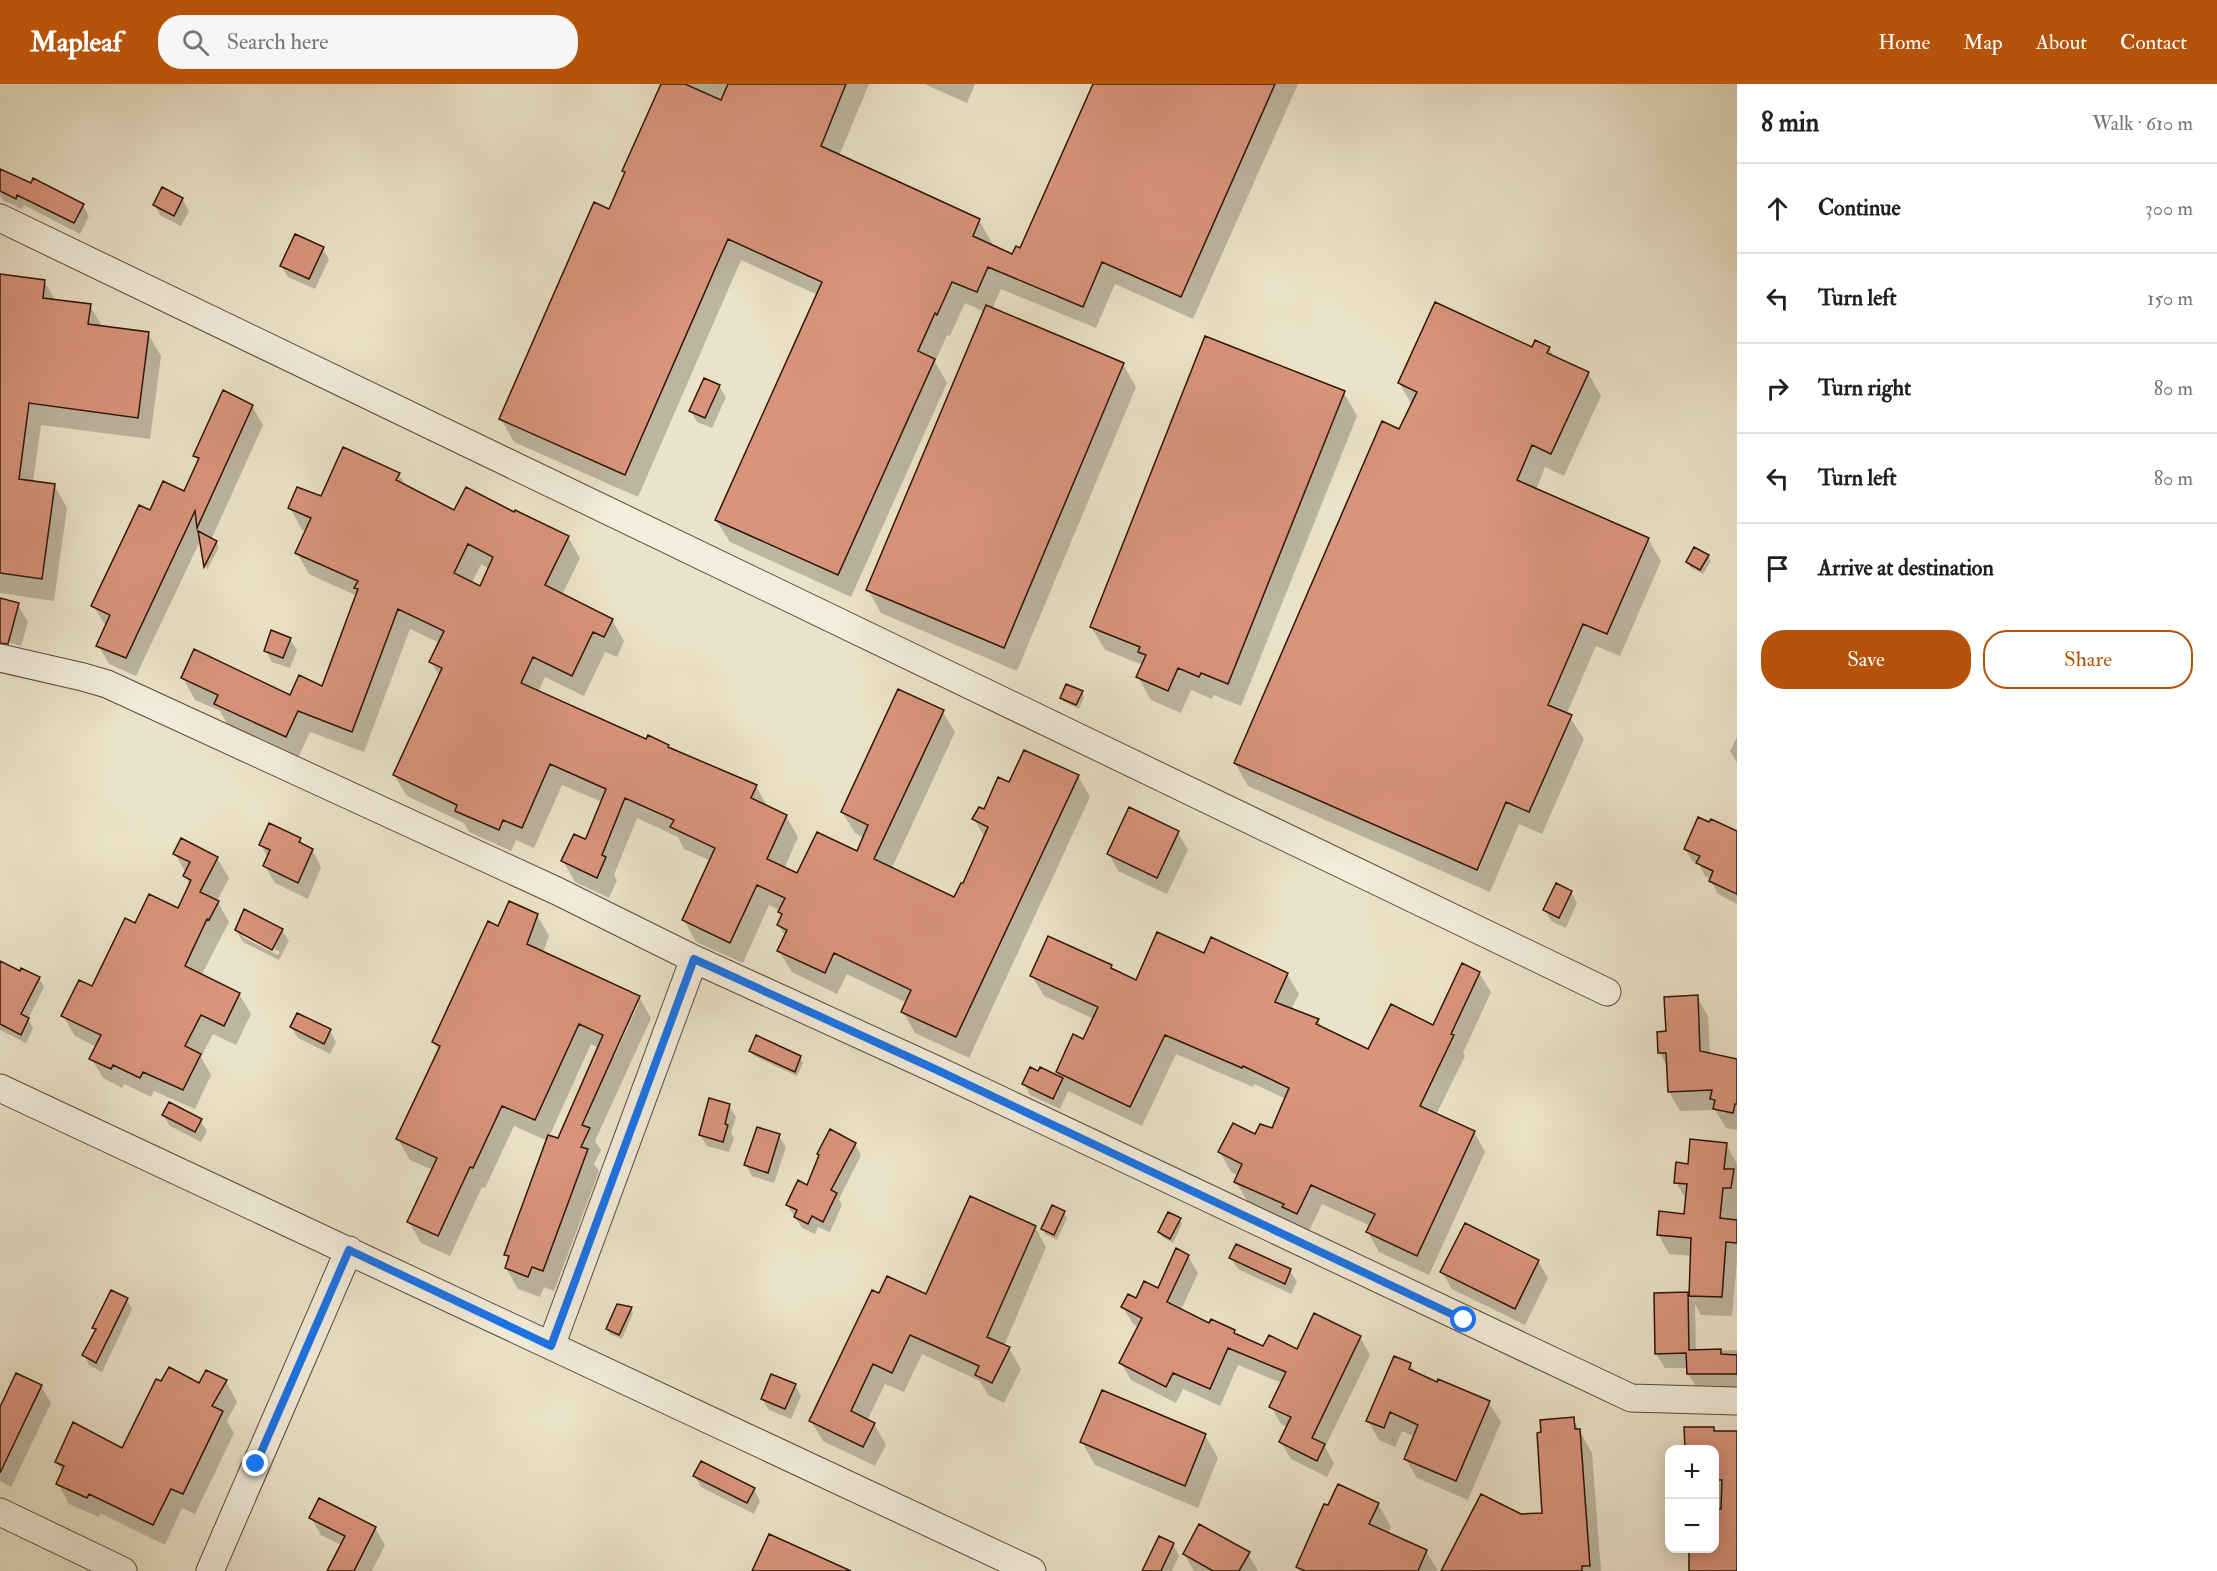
<!DOCTYPE html>
<meta charset="utf-8">
<style>
:root{--surface:#fff;--page:#f6f6f6;--text:#202124;--muted:#757577;--line:#e0e0e0;--accent:#b45309}
body{margin:0;font-family:"IM FELL Double Pica",serif;background:var(--page);color:var(--text)}
.controls{position:absolute;right:18px;bottom:18px;display:grid;overflow:hidden;border-radius:12px;box-shadow:0 3px 15px #0003}
.controls button{width:54px;height:54px;display:grid;place-items:center;padding:0;border:0;border-bottom:2px solid var(--line);background:var(--surface);color:var(--text);font:30px sans-serif}
.stop{position:absolute;width:18px;height:18px;margin:-14px;border:4px solid #1a73e8;border-radius:50%;background:#fff}
.stop.end{background:#1a73e8;border-color:#fff;box-shadow:0 2px 6px #0008}
.list{margin:0;padding:0;list-style:none}
h2{display:flex;justify-content:space-between;align-items:center;height:78px;margin:0;padding:0 24px;font-size:26px}
h2 small{font-size:20px;font-weight:400;color:var(--muted)}
.list li{display:grid;grid-template-columns:39px 1fr auto;gap:18px;align-items:center;box-sizing:border-box;height:90px;padding:0 24px;border-top:2px solid var(--line)}
.list b{display:block;font-size:22px;white-space:nowrap}
.list em{font-size:20px;font-style:normal;color:var(--muted)}
.actions{display:flex;gap:12px;padding:18px 24px}
.actions a{flex:1;padding:14px 0;border:2px solid var(--accent);border-radius:24px;text-align:center;font-size:21px;color:var(--accent)}
.actions .main{background:var(--accent);color:#fff}
.icon{flex:none;width:33px;height:33px;fill:none;stroke:currentColor;stroke-width:2;stroke-linecap:round;stroke-linejoin:round}
.map{position:relative;flex:none;width:1737px;height:1487px;overflow:hidden}
header{display:flex;align-items:center;gap:36px;box-sizing:border-box;height:84px;padding:0 30px;background:var(--accent);color:#fff}
header strong{font-size:28px}
nav{display:flex;gap:33px;margin-inline-start:auto;font-size:21px}
.search{width:420px;height:54px;background:var(--page);display:flex;align-items:center;gap:15px;box-sizing:border-box;padding:0 21px;border-radius:24px;color:var(--muted);font-size:22px}
main{display:flex}
aside{flex:1;background:var(--surface)}
.map>svg:first-child{display:block}
.shadow{fill:#0003;fill-rule:evenodd}
.building{fill:#d9947c;stroke:#301406;stroke-width:1.5;fill-rule:evenodd}
.lines{fill:none;stroke-linecap:round;stroke-linejoin:round}
.minor-casing{stroke:#5f4837;stroke-width:29}
.minor{stroke:#f2eddc;stroke-width:27}
.route{stroke:#1a73e8;stroke-width:8}
</style>
<header>
<strong>Mapleaf</strong>
<div class="search"><svg class="icon" aria-label="search" viewBox="0 0 24 24"><circle cx="10" cy="10" r="6"/><path d="M15 15l6 6"/></svg>Search here</div>
<nav><a>Home</a><a>Map</a><a>About</a><a>Contact</a></nav>
</header>
<main>
<div class="map">
<svg width="1737" height="1487" viewBox="0 0 1737 1487">
<rect width="100%" height="100%" fill="#ebe3c9"/>
<filter id="stains"><feTurbulence type="fractalNoise" baseFrequency=".00333" numOctaves="4"/><feColorMatrix values="0 0 0 0 .2 0 0 0 0 .09 0 0 0 0 .02 0 0 0 .5 -.17"/></filter>
<radialGradient id="worn" r=".72"><stop offset=".6" stop-color="#630" stop-opacity="0"/><stop offset="1" stop-color="#630" stop-opacity=".3"/></radialGradient>
<!-- shadow -->
<path class="shadow" d="M 663,0 L 869,0 L 839,72 L 979,136 L 992,159 L 991,162 L 1013,171 L 1021,166 L 1095,0 L 1298,0 L 1193,235 L 1115,200 L 1096,244 L 1001,205 L 992,225 L 1123,280 L 1136,303 L 1017,587 L 881,529 L 868,506 L 985,228 L 965,219 L 950,252 L 947,251 L 935,278 L 947,299 L 851,513 L 730,458 L 716,436 L 818,211 L 741,176 L 638,413 L 514,358 L 501,335 L 609,127 L 626,90 L 624,87 Z
M 924,0 L 975,0 L 967,19 Z
M 0,97 L 83,121 L 89,132 L 80,150 L 24,121 L 22,125 L 3,116 L 0,111 Z
M 162,105 L 182,115 L 189,127 L 181,142 L 161,132 L 154,121 Z
M 322,164 L 329,175 L 315,205 L 288,193 L 281,182 Z
M 0,191 L 44,197 L 56,217 L 90,222 L 103,244 L 148,250 L 161,272 L 150,355 L 41,341 L 33,398 L 54,401 L 67,424 L 54,517 L 0,509 Z
M 1549,264 L 1555,274 L 1588,289 L 1601,312 L 1564,392 L 1545,383 L 1536,406 L 1648,455 L 1661,477 L 1620,572 L 1596,562 L 1567,629 L 1584,655 L 1542,750 L 1519,740 L 1490,808 L 1248,702 L 1235,679 L 1412,321 L 1399,299 L 1532,265 Z
M 719,302 L 726,313 L 712,344 L 697,338 L 691,327 Z
M 1344,309 L 1357,332 L 1241,622 L 1214,611 L 1212,615 L 1191,606 L 1181,629 L 1151,616 L 1138,593 L 1143,581 L 1105,566 L 1091,543 Z
M 252,322 L 263,341 L 211,456 L 216,458 L 219,463 L 207,486 L 201,455 L 136,592 L 109,580 L 98,561 L 106,542 L 93,522 L 151,428 L 185,409 L 199,378 L 195,372 Z
M 399,390 L 406,403 L 455,428 L 515,430 L 568,453 L 580,474 L 562,511 L 612,536 L 624,557 L 617,573 L 605,568 L 584,612 L 545,593 L 538,608 L 647,657 L 668,662 L 671,666 L 756,702 L 768,724 L 786,732 L 798,753 L 784,785 L 798,791 L 857,769 L 864,754 L 855,749 L 842,728 L 942,627 L 955,648 L 892,784 L 955,815 L 963,801 L 985,754 L 974,735 L 985,727 L 1010,700 L 1078,692 L 1090,713 L 969,974 L 915,949 L 903,928 L 907,919 L 847,890 L 837,910 L 792,888 L 779,867 L 786,853 L 778,841 L 783,833 L 781,827 L 769,821 L 743,879 L 696,858 L 684,836 L 711,777 L 684,765 L 678,753 L 637,734 L 614,791 L 617,796 L 609,814 L 575,798 L 563,777 L 585,757 L 602,718 L 562,701 L 534,764 L 516,756 L 511,767 L 469,748 L 464,739 L 407,712 L 394,691 L 440,593 L 431,578 L 440,559 L 410,545 L 364,668 L 310,648 L 298,674 L 228,642 L 220,627 L 195,616 L 183,594 L 290,613 L 323,604 L 357,512 L 309,490 L 297,469 L 307,448 L 302,446 L 290,424 ZM 481,480 L 489,485 L 480,504 L 472,499 Z
M 1708,472 L 1711,477 L 1703,490 L 1690,483 L 1688,478 Z
M 0,516 L 18,521 L 28,538 L 21,562 L 0,556 Z
M 290,555 L 297,566 L 290,584 L 272,578 L 266,567 Z
M 1082,608 L 1084,613 L 1079,625 L 1064,618 L 1061,613 Z
M 1737,653 L 1737,679 L 1730,667 Z
M 1130,725 L 1178,749 L 1188,766 L 1167,810 L 1118,787 L 1109,770 Z
M 1737,748 L 1737,820 L 1718,810 L 1711,797 L 1712,795 L 1705,792 L 1699,780 L 1693,778 L 1685,765 Z
M 300,755 L 304,762 L 312,766 L 321,783 L 308,815 L 275,799 L 265,782 L 268,774 L 261,761 Z
M 182,756 L 217,774 L 229,794 L 217,817 L 229,838 L 201,892 L 239,910 L 251,930 L 236,961 L 213,950 L 201,973 L 211,991 L 195,1025 L 154,1007 L 151,1013 L 124,1000 L 122,1004 L 103,994 L 91,974 L 97,963 L 75,952 L 63,932 L 93,904 L 136,841 L 178,826 L 190,802 L 185,792 L 186,789 L 175,770 Z
M 1571,808 L 1577,819 L 1566,844 L 1551,837 L 1545,826 Z
M 537,831 L 549,852 L 543,869 L 639,913 L 651,934 L 595,1057 L 601,1066 L 594,1080 L 599,1087 L 554,1207 L 544,1203 L 540,1213 L 518,1205 L 506,1184 L 509,1176 L 506,1170 L 548,1057 L 514,1042 L 485,1104 L 482,1103 L 450,1172 L 421,1159 L 409,1138 L 433,1086 L 410,1076 L 398,1055 L 439,967 L 434,958 L 498,844 ZM 636,918 L 639,919 L 614,973 L 612,971 ZM 591,960 L 599,964 L 559,1056 L 549,1053 Z
M 236,846 L 282,846 L 289,857 L 279,876 L 243,858 ZM 243,849 L 280,868 L 278,871 L 243,853 Z
M 1204,871 L 1287,890 L 1299,910 L 1291,926 L 1318,936 L 1323,945 L 1369,967 L 1434,943 L 1479,889 L 1491,908 L 1463,969 L 1465,972 L 1436,1031 L 1474,1048 L 1485,1068 L 1429,1191 L 1379,1168 L 1368,1148 L 1371,1142 L 1322,1120 L 1308,1149 L 1295,1143 L 1292,1138 L 1248,1118 L 1236,1098 L 1239,1092 L 1231,1088 L 1220,1068 L 1272,1046 L 1286,1015 L 1254,1000 L 1253,1003 L 1176,970 L 1142,1042 L 1068,1007 L 1060,1025 L 1030,1011 L 1024,1000 L 1061,995 L 1057,988 L 1084,957 L 1094,935 L 1044,912 L 1032,892 L 1111,882 L 1114,887 L 1137,898 Z
M 0,883 L 39,894 L 44,903 L 28,935 L 33,944 L 26,959 L 0,946 Z
M 1697,913 L 1708,932 L 1710,971 L 1737,976 L 1737,1046 L 1726,1044 L 1715,1026 L 1680,1027 L 1669,1008 L 1668,984 L 1660,969 L 1667,949 Z
M 291,943 L 330,947 L 336,958 L 330,970 L 298,954 Z
M 751,967 L 800,973 L 803,979 L 797,992 L 754,972 Z
M 729,1022 L 736,1033 L 731,1049 L 734,1054 L 729,1068 L 707,1062 L 700,1051 Z
M 163,1031 L 200,1036 L 207,1047 L 201,1058 L 170,1042 Z
M 779,1052 L 786,1063 L 774,1099 L 752,1092 L 746,1081 Z
M 855,1060 L 861,1071 L 839,1115 L 842,1121 L 830,1148 L 818,1143 L 815,1150 L 802,1144 L 787,1121 Z
M 1726,1060 L 1737,1080 L 1737,1177 L 1732,1232 L 1701,1231 L 1695,1220 L 1696,1267 L 1737,1266 L 1737,1305 L 1697,1304 L 1688,1290 L 1688,1284 L 1665,1284 L 1656,1270 L 1687,1210 L 1690,1215 L 1692,1172 L 1669,1170 L 1658,1150 L 1685,1131 L 1687,1117 L 1676,1098 L 1689,1081 Z
M 1064,1129 L 1067,1134 L 1057,1156 L 1045,1150 L 1042,1145 Z
M 1179,1135 L 1182,1140 L 1173,1159 L 1162,1153 L 1159,1148 Z
M 1035,1143 L 1046,1163 L 1004,1262 L 1009,1264 L 1021,1285 L 1004,1319 L 988,1311 L 980,1297 L 922,1270 L 904,1308 L 885,1300 L 867,1337 L 874,1340 L 886,1361 L 875,1382 L 823,1357 L 811,1337 L 880,1211 L 926,1212 Z
M 1188,1172 L 1198,1189 L 1181,1226 L 1210,1241 L 1234,1247 L 1237,1252 L 1264,1264 L 1297,1267 L 1360,1253 L 1370,1271 L 1325,1363 L 1334,1379 L 1327,1393 L 1291,1375 L 1281,1358 L 1288,1343 L 1281,1340 L 1271,1323 L 1282,1299 L 1238,1281 L 1220,1322 L 1183,1305 L 1176,1319 L 1131,1296 L 1121,1279 L 1139,1243 L 1133,1240 L 1123,1223 L 1159,1206 Z
M 1231,1174 L 1290,1187 L 1297,1198 L 1291,1210 L 1238,1185 Z
M 1538,1177 L 1548,1194 L 1525,1241 L 1452,1205 L 1442,1188 Z
M 127,1216 L 132,1225 L 102,1288 L 89,1281 L 84,1271 L 96,1247 L 94,1244 Z
M 631,1224 L 633,1229 L 622,1255 L 610,1250 L 607,1245 Z
M 1410,1280 L 1416,1290 L 1438,1299 L 1439,1297 L 1489,1319 L 1501,1338 L 1468,1416 L 1417,1394 L 1405,1374 L 1415,1353 L 1402,1347 L 1395,1363 L 1379,1356 L 1368,1337 Z
M 226,1297 L 237,1318 L 227,1337 L 234,1349 L 195,1430 L 182,1424 L 165,1461 L 100,1429 L 99,1433 L 69,1420 L 58,1400 L 63,1389 L 57,1378 L 123,1366 L 200,1301 Z
M 795,1301 L 801,1312 L 791,1335 L 769,1326 L 762,1315 Z
M 41,1302 L 51,1319 L 11,1403 L 0,1397 L 0,1327 Z
M 1573,1335 L 1592,1369 L 1601,1487 L 1442,1487 L 1521,1432 L 1544,1430 Z
M 1686,1344 L 1713,1345 L 1716,1349 L 1737,1349 L 1737,1487 L 1714,1464 L 1714,1366 L 1686,1366 Z
M 1205,1351 L 1218,1374 L 1198,1424 L 1095,1381 L 1082,1358 Z
M 695,1392 L 754,1406 L 760,1417 L 754,1430 L 701,1403 Z
M 1378,1420 L 1391,1443 L 1388,1450 L 1426,1467 L 1438,1487 L 1300,1487 L 1298,1483 Z
M 311,1434 L 375,1444 L 385,1461 L 372,1487 L 328,1487 L 341,1461 L 321,1451 Z
M 1173,1460 L 1179,1472 L 1172,1487 L 1146,1487 Z
M 1184,1470 L 1248,1470 L 1258,1487 L 1194,1487 Z"/>
<!-- building -->
<path class="building" d="M 661,0 L 685,0 L 721,16 L 728,0 L 846,0 L 821,62 L 980,135 L 973,152 L 1012,170 L 1016,162 L 1020,164 L 1093,0 L 1275,0 L 1181,213 L 1102,178 L 1083,223 L 988,183 L 977,208 L 952,198 L 937,231 L 935,229 L 918,267 L 935,275 L 838,491 L 715,436 L 822,198 L 728,155 L 625,391 L 499,335 L 594,118 L 609,125 L 625,88 L 622,87 Z
M 0,85 L 31,99 L 33,94 L 84,120 L 74,139 L 17,111 L 16,115 L 0,107 Z
M 162,103 L 183,114 L 174,132 L 153,121 Z
M 295,150 L 324,163 L 309,195 L 280,182 Z
M 0,190 L 45,196 L 43,214 L 91,220 L 88,240 L 149,248 L 138,334 L 29,319 L 19,395 L 55,400 L 42,495 L 0,489 Z
M 1435,218 L 1532,263 L 1535,256 L 1550,263 L 1547,269 L 1589,288 L 1551,370 L 1532,361 L 1517,396 L 1649,454 L 1607,550 L 1583,540 L 1548,621 L 1572,631 L 1529,728 L 1506,718 L 1477,786 L 1234,679 L 1382,337 L 1399,345 L 1417,308 L 1398,299 Z
M 986,221 L 1124,279 L 1004,564 L 866,506 Z
M 1205,252 L 1345,307 L 1228,600 L 1201,589 L 1199,593 L 1178,584 L 1168,607 L 1136,593 L 1146,571 L 1138,568 L 1140,563 L 1090,543 Z
M 704,294 L 720,301 L 705,334 L 689,327 Z
M 223,306 L 253,321 L 197,444 L 195,427 L 126,574 L 96,562 L 110,531 L 91,522 L 139,421 L 150,426 L 163,397 L 184,407 L 199,374 L 193,372 Z
M 343,363 L 400,389 L 396,396 L 454,426 L 466,403 L 514,428 L 515,426 L 569,452 L 545,501 L 613,535 L 604,553 L 593,548 L 572,592 L 533,573 L 521,599 L 646,655 L 648,651 L 669,661 L 668,663 L 757,701 L 751,714 L 787,731 L 767,775 L 797,789 L 817,748 L 857,767 L 868,741 L 841,728 L 898,605 L 944,626 L 874,775 L 954,813 L 961,799 L 963,799 L 988,743 L 972,735 L 979,723 L 984,725 L 998,693 L 1009,698 L 1024,666 L 1079,691 L 956,953 L 901,928 L 911,906 L 834,869 L 825,889 L 777,867 L 787,846 L 777,841 L 782,830 L 778,828 L 785,814 L 757,801 L 730,859 L 682,836 L 715,764 L 670,743 L 674,736 L 625,714 L 602,771 L 606,773 L 597,794 L 561,777 L 574,750 L 585,755 L 586,754 L 606,705 L 550,680 L 522,744 L 503,736 L 499,746 L 455,727 L 457,721 L 393,691 L 442,584 L 429,578 L 444,547 L 398,525 L 352,648 L 298,627 L 286,653 L 214,620 L 218,611 L 181,594 L 194,565 L 290,611 L 299,591 L 322,602 L 358,505 L 354,504 L 358,497 L 295,469 L 311,434 L 288,424 L 297,403 L 321,412 ZM 468,460 L 493,473 L 480,502 L 454,489 Z
M 198,447 L 217,457 L 204,483 Z
M 1694,463 L 1709,471 L 1700,486 L 1686,478 Z
M 0,514 L 19,519 L 8,560 L 0,559 Z
M 271,546 L 291,554 L 283,574 L 264,567 Z
M 1066,600 L 1083,607 L 1076,621 L 1060,614 Z
M 1129,723 L 1179,747 L 1157,794 L 1107,770 Z
M 1698,733 L 1709,738 L 1711,735 L 1737,747 L 1737,810 L 1709,797 L 1713,787 L 1696,779 L 1700,772 L 1684,765 Z
M 269,739 L 301,754 L 299,758 L 313,765 L 298,799 L 263,782 L 270,766 L 259,761 Z
M 181,754 L 218,773 L 200,808 L 219,817 L 209,836 L 207,835 L 185,882 L 240,909 L 224,942 L 201,931 L 185,962 L 201,970 L 183,1006 L 143,988 L 140,994 L 113,981 L 111,985 L 89,975 L 101,951 L 61,932 L 79,896 L 92,902 L 125,834 L 135,839 L 149,810 L 178,824 L 191,796 L 183,792 L 190,778 L 173,770 Z
M 1556,799 L 1572,807 L 1559,834 L 1543,826 Z
M 509,817 L 538,830 L 527,860 L 640,912 L 582,1041 L 590,1044 L 581,1063 L 588,1065 L 543,1187 L 532,1183 L 528,1193 L 505,1184 L 509,1172 L 504,1171 L 548,1051 L 558,1054 L 603,951 L 579,940 L 535,1036 L 502,1022 L 473,1084 L 470,1083 L 438,1152 L 407,1138 L 437,1074 L 396,1055 L 440,962 L 432,958 L 488,837 L 498,842 Z
M 244,825 L 283,845 L 272,866 L 235,846 Z
M 1157,848 L 1204,869 L 1211,853 L 1288,889 L 1275,918 L 1319,935 L 1316,940 L 1368,965 L 1391,920 L 1433,941 L 1462,879 L 1480,888 L 1451,950 L 1454,951 L 1420,1022 L 1475,1047 L 1417,1172 L 1366,1148 L 1375,1130 L 1311,1101 L 1297,1130 L 1282,1123 L 1284,1120 L 1234,1098 L 1242,1080 L 1218,1068 L 1233,1039 L 1255,1050 L 1260,1040 L 1272,1044 L 1289,1004 L 1243,982 L 1242,984 L 1165,951 L 1130,1023 L 1056,988 L 1073,950 L 1083,955 L 1098,923 L 1030,892 L 1048,852 L 1112,881 L 1111,884 L 1136,896 Z
M 0,877 L 20,887 L 21,884 L 40,893 L 21,930 L 29,934 L 21,951 L 0,940 Z
M 1698,911 L 1700,967 L 1737,975 L 1737,1020 L 1735,1020 L 1733,1029 L 1713,1025 L 1715,1016 L 1710,1015 L 1712,1006 L 1668,1008 L 1666,969 L 1658,969 L 1657,948 L 1666,947 L 1664,913 Z
M 297,929 L 331,945 L 324,960 L 290,943 Z
M 756,951 L 801,972 L 795,988 L 749,967 Z
M 1030,983 L 1038,987 L 1040,983 L 1063,994 L 1053,1015 L 1022,1000 Z
M 709,1014 L 730,1020 L 725,1040 L 728,1041 L 723,1058 L 699,1051 Z
M 169,1018 L 202,1035 L 195,1048 L 162,1031 Z
M 757,1043 L 780,1050 L 768,1089 L 744,1081 Z
M 830,1045 L 856,1059 L 831,1106 L 837,1109 L 823,1138 L 812,1132 L 808,1140 L 794,1133 L 797,1126 L 786,1121 L 798,1096 L 807,1101 L 819,1071 L 817,1070 Z
M 1690,1055 L 1727,1059 L 1724,1085 L 1734,1085 L 1731,1104 L 1723,1104 L 1720,1134 L 1737,1136 L 1737,1159 L 1726,1158 L 1722,1213 L 1689,1212 L 1691,1154 L 1657,1151 L 1659,1127 L 1684,1130 L 1687,1100 L 1674,1099 L 1676,1078 L 1688,1080 Z
M 970,1112 L 1036,1142 L 987,1253 L 1010,1263 L 992,1299 L 975,1291 L 979,1282 L 910,1251 L 892,1289 L 873,1280 L 851,1327 L 875,1339 L 863,1363 L 809,1337 L 872,1206 L 879,1209 L 887,1192 L 926,1210 Z
M 1052,1121 L 1065,1127 L 1054,1151 L 1041,1145 Z
M 1168,1128 L 1181,1134 L 1170,1155 L 1158,1148 Z
M 1465,1139 L 1539,1176 L 1515,1225 L 1440,1188 Z
M 1236,1160 L 1291,1185 L 1285,1200 L 1229,1174 Z
M 1176,1164 L 1189,1171 L 1167,1218 L 1209,1239 L 1211,1235 L 1235,1246 L 1234,1249 L 1263,1262 L 1269,1251 L 1297,1265 L 1314,1229 L 1361,1252 L 1312,1354 L 1325,1360 L 1317,1377 L 1279,1358 L 1291,1333 L 1269,1323 L 1286,1288 L 1228,1264 L 1210,1305 L 1173,1289 L 1166,1303 L 1119,1279 L 1142,1234 L 1121,1223 L 1128,1210 L 1136,1214 L 1144,1197 L 1158,1204 Z
M 111,1206 L 128,1214 L 96,1279 L 82,1271 L 96,1245 L 92,1244 Z
M 1688,1208 L 1689,1266 L 1721,1265 L 1721,1270 L 1737,1271 L 1737,1290 L 1687,1290 L 1686,1269 L 1655,1270 L 1654,1209 Z
M 617,1220 L 632,1223 L 619,1251 L 606,1245 Z
M 1394,1272 L 1411,1279 L 1409,1285 L 1437,1298 L 1438,1295 L 1490,1317 L 1456,1397 L 1404,1375 L 1418,1341 L 1390,1328 L 1384,1344 L 1366,1337 Z
M 169,1283 L 199,1299 L 206,1286 L 227,1296 L 212,1322 L 223,1327 L 183,1410 L 171,1405 L 153,1441 L 89,1410 L 87,1414 L 56,1400 L 64,1382 L 55,1378 L 73,1338 L 122,1364 L 156,1295 L 161,1297 Z
M 16,1289 L 42,1301 L 0,1389 L 0,1323 Z
M 771,1290 L 796,1300 L 785,1325 L 761,1315 Z
M 1102,1306 L 1206,1350 L 1185,1402 L 1080,1358 Z
M 1574,1333 L 1575,1345 L 1580,1345 L 1590,1482 L 1582,1482 L 1582,1487 L 1441,1487 L 1481,1410 L 1521,1430 L 1542,1429 L 1537,1349 L 1541,1348 L 1540,1336 Z
M 1684,1343 L 1714,1343 L 1714,1347 L 1737,1347 L 1737,1487 L 1689,1487 L 1689,1464 L 1714,1464 L 1714,1425 L 1721,1425 L 1722,1396 L 1714,1396 L 1714,1365 L 1685,1365 Z
M 701,1377 L 755,1404 L 747,1419 L 693,1392 Z
M 1338,1400 L 1379,1419 L 1369,1440 L 1427,1466 L 1418,1487 L 1305,1487 L 1296,1483 L 1324,1420 L 1328,1421 Z
M 319,1414 L 376,1443 L 354,1487 L 327,1487 L 345,1452 L 309,1434 Z
M 1199,1440 L 1250,1468 L 1239,1487 L 1213,1487 L 1183,1470 Z
M 769,1450 L 851,1487 L 752,1487 Z
M 1159,1452 L 1174,1459 L 1161,1487 L 1142,1487 Z"/>
<g class="lines">
<defs>
<path id="minor" d="M 0,134 L 1607,908
M 0,574 L 83,593 L 107,600 L 557,807 L 694,875 L 937,986 L 1631,1314 L 1737,1317
M 0,1004 L 1032,1487
M 551,1262 L 694,875
M 0,1428 L 123,1487
M 210,1487 L 349,1166"/>
</defs>
<!-- minor casing -->
<use href="#minor" class="minor-casing"/>
<!-- minor -->
<use href="#minor" class="minor"/>
</g>
<g class="lines">
<!-- route -->
<path class="route" d="M 256,1380 L 349,1166 L 551,1262 L 694,875 L 937,986 L 1464,1236"/>
</g>
<rect width="100%" height="100%" filter="url(#stains)"/>
<rect width="100%" height="100%" fill="url(#worn)"/>
</svg>
<div class="controls">
<button>+</button>
<button>−</button>
</div>
<div class="stop" style="left:1464px;top:1236px"></div>
<div class="stop end" style="left:256px;top:1380px"></div>
</div>
<aside>
<h2>8 min<small>Walk · 610 m</small></h2>
<ul class="list">
<li><svg class="icon" aria-label="ahead" viewBox="0 0 24 24"><path d="M12 20V5M6 11l6-6 6 6"/></svg><div><b>Continue</b></div><em>300 m</em></li>
<li><svg class="icon" aria-label="left" viewBox="0 0 24 24"><path d="M17 20v-9H6M10 6l-5 5 5 5"/></svg><div><b>Turn left</b></div><em>150 m</em></li>
<li><svg class="icon" aria-label="right" viewBox="0 0 24 24"><path d="M7 20v-9h11M14 6l5 5-5 5"/></svg><div><b>Turn right</b></div><em>80 m</em></li>
<li><svg class="icon" aria-label="left" viewBox="0 0 24 24"><path d="M17 20v-9H6M10 6l-5 5 5 5"/></svg><div><b>Turn left</b></div><em>80 m</em></li>
<li><svg class="icon" aria-label="arrive" viewBox="0 0 24 24"><path d="M6 21V4h12l-3 4 3 4H6"/></svg><div><b>Arrive at destination</b></div></li>
</ul>
<div class="actions"><a class="main">Save</a><a>Share</a></div>
</aside>
</main>
